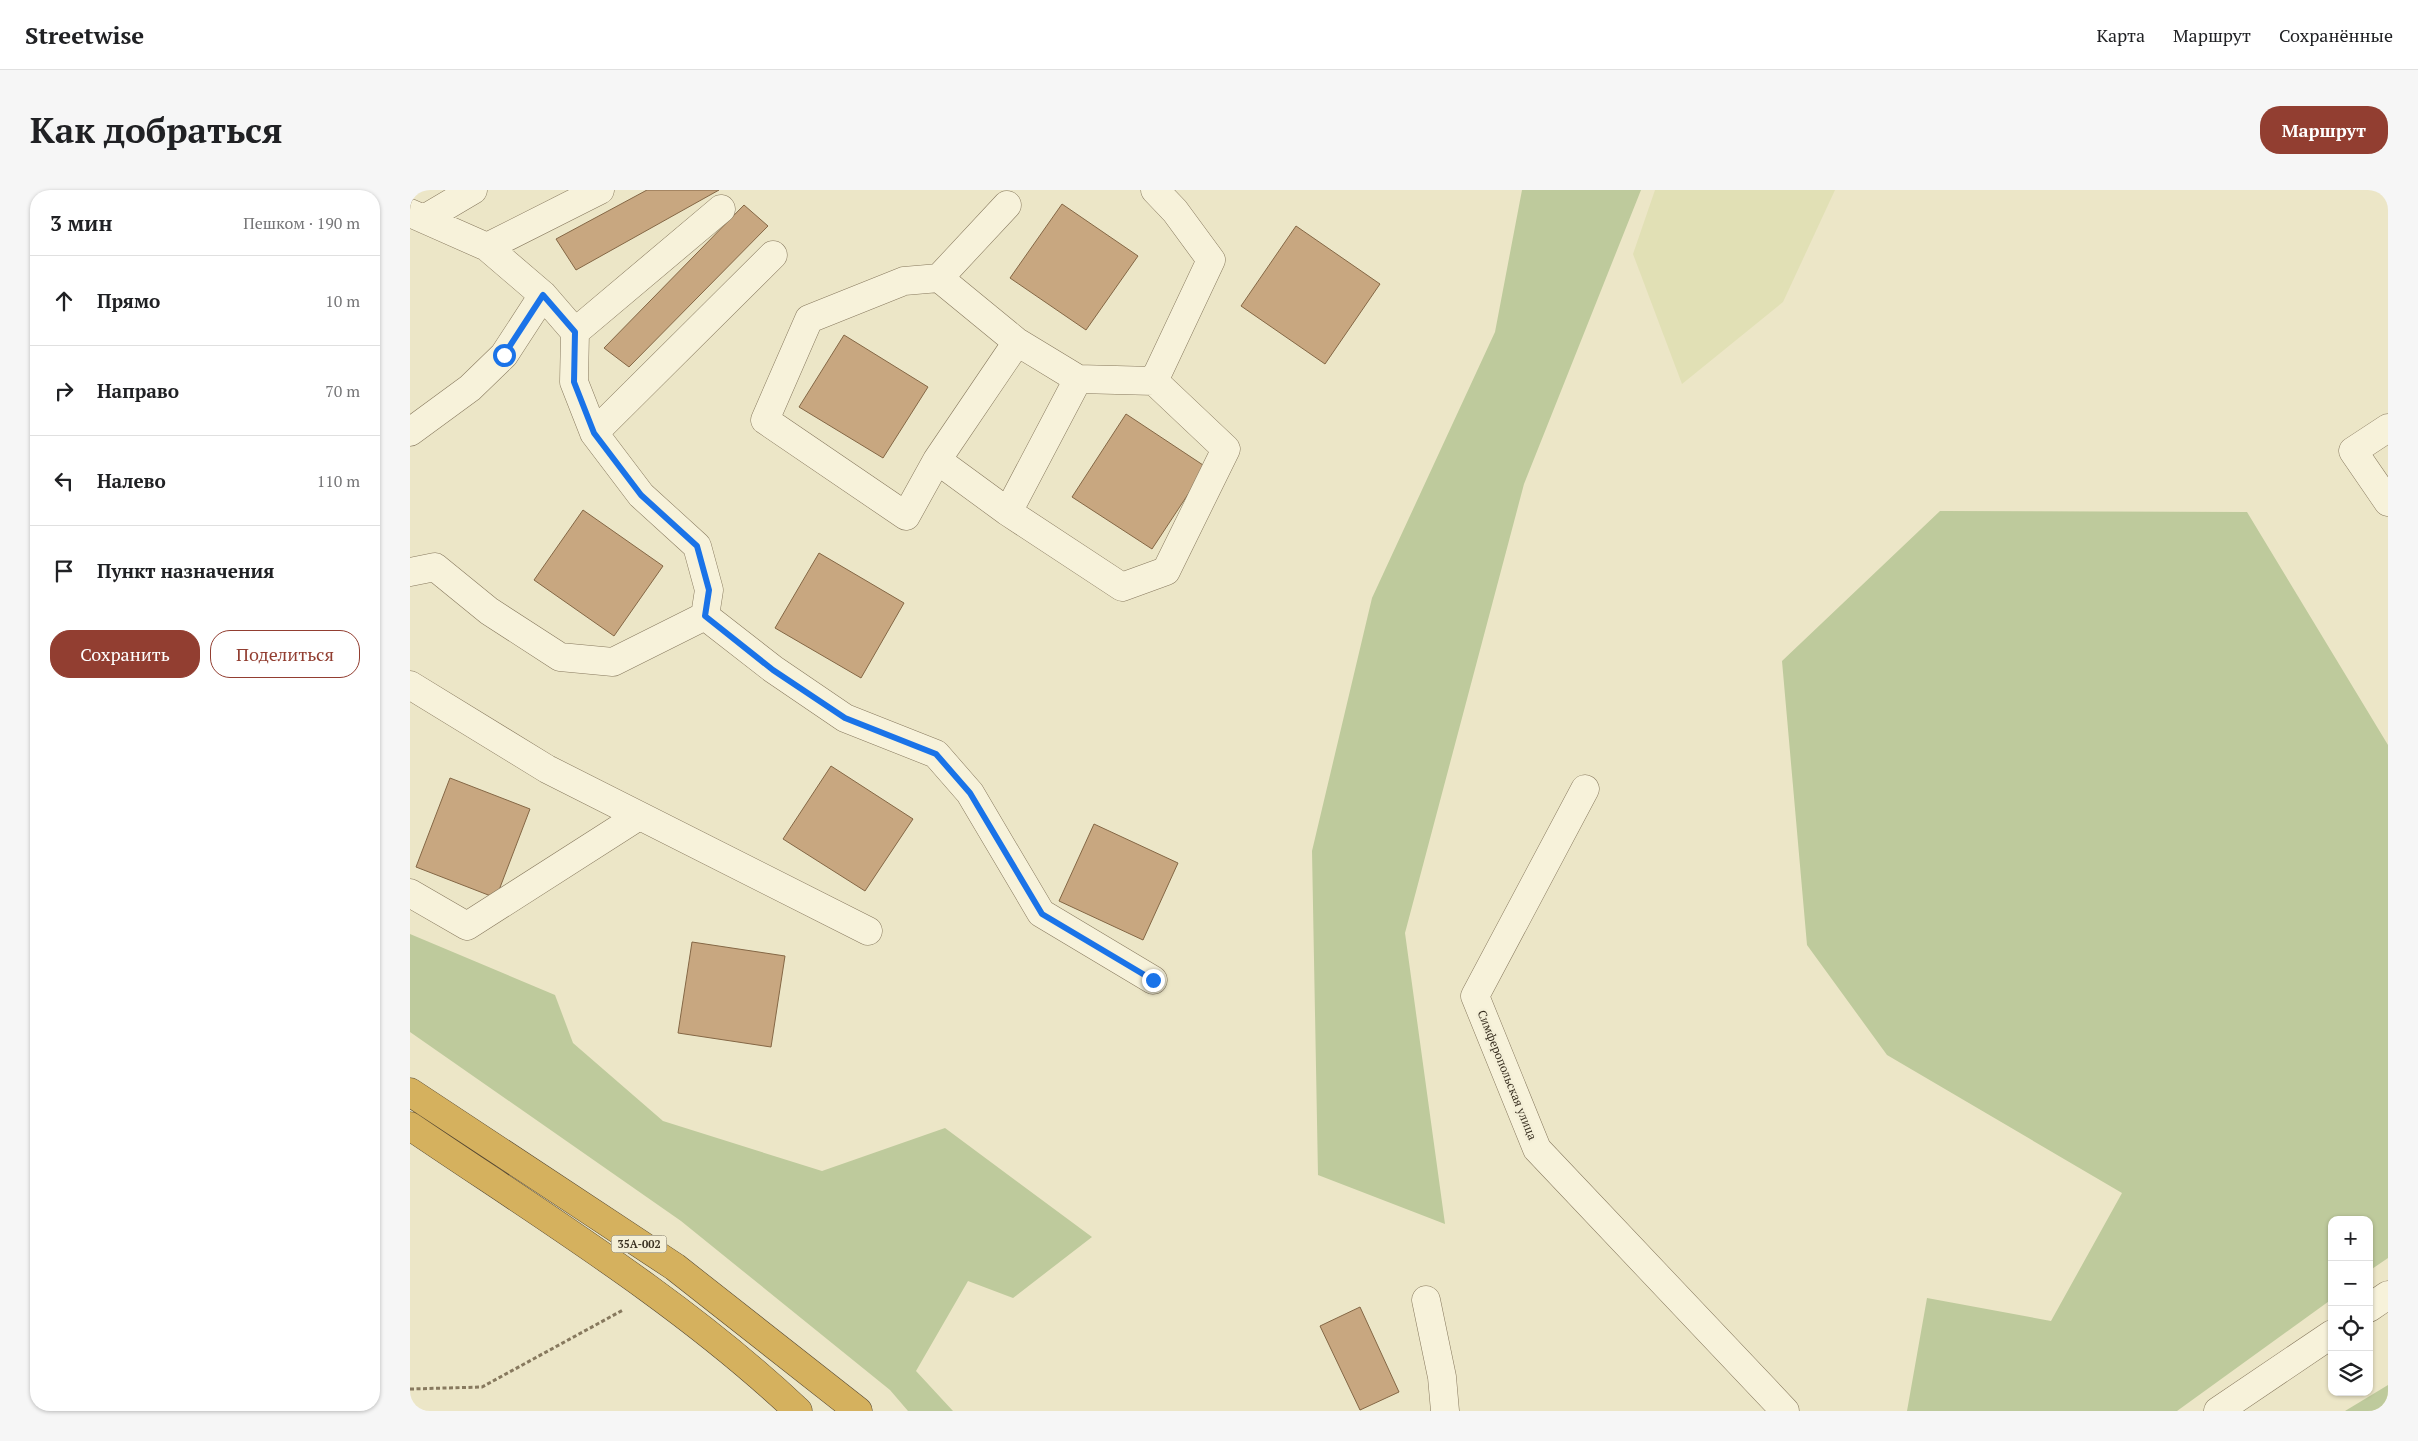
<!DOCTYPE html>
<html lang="ru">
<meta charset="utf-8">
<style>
:root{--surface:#fff;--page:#f6f6f6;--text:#202124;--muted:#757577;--line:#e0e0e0;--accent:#923e31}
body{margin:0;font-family:"PT Serif",serif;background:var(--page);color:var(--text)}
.controls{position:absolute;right:15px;bottom:15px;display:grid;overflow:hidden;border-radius:10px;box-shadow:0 1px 4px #0004}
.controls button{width:45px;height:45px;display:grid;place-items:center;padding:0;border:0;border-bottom:1px solid var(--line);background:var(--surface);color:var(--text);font:25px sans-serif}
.stop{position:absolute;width:15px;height:15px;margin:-11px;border:4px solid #1a73e8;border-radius:50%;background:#fff}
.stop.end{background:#1a73e8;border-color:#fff;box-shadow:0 1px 5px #0008}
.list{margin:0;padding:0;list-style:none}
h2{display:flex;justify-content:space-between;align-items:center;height:65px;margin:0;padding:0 20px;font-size:21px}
h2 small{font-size:16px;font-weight:400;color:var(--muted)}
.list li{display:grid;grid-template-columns:32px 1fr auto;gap:15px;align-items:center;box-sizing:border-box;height:90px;padding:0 20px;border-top:1px solid var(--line)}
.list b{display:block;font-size:19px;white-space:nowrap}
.list em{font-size:16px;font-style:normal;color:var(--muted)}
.actions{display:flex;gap:10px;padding:15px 20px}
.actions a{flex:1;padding:11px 0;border:1px solid var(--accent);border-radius:20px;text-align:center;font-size:18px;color:var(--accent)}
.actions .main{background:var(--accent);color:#fff}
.icon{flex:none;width:28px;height:28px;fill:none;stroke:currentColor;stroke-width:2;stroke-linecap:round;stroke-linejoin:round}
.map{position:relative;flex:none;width:1978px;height:1221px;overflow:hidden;border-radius:20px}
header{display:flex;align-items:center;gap:30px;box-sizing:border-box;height:70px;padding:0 25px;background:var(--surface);border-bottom:1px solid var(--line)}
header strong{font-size:24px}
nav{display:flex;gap:28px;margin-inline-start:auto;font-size:18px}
.intro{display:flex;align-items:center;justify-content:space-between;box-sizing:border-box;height:120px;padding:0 30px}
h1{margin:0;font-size:35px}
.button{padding:12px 22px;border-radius:20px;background:var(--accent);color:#fff;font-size:18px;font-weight:700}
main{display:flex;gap:30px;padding:0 30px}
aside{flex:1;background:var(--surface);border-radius:20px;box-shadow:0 1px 4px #0004}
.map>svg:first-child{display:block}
.farmland{fill:#e1e0b5}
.green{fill:#beca9c}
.building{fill:#c8a780;stroke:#846745}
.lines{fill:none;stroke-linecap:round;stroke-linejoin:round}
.minor-casing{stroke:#87795e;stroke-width:29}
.highway-casing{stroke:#554731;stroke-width:29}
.path{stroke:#87795e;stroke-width:3;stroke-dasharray:4 2.5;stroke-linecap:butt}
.minor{stroke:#f7f2da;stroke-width:28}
.highway{stroke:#d5b15e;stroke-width:28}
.route{stroke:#1a73e8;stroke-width:6}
.labels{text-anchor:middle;stroke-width:5;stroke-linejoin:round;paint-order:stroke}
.shield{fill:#f4efd7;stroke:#706957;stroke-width:1}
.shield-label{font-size:11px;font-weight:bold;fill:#382f20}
.street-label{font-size:12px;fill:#382f20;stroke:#f4efd7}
</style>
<header>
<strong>Streetwise</strong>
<nav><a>Карта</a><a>Маршрут</a><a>Сохранённые</a></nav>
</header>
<div class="intro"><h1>Как добраться</h1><a class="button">Маршрут</a></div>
<main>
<aside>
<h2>3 мин<small>Пешком · 190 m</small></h2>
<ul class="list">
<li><svg class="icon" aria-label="ahead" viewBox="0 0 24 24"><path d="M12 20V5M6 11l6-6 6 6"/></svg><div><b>Прямо</b></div><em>10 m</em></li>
<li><svg class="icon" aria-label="right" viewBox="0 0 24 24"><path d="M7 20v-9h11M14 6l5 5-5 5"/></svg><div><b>Направо</b></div><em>70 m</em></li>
<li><svg class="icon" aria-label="left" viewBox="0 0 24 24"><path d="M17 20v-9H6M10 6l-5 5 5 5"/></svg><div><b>Налево</b></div><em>110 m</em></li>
<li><svg class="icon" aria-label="arrive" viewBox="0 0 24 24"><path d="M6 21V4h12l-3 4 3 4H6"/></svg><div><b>Пункт назначения</b></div></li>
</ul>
<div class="actions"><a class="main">Сохранить</a><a>Поделиться</a></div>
</aside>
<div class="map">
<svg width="1978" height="1221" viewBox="0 0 1978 1221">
<rect width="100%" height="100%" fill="#ece6c7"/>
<!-- farmland -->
<path class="farmland" d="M 1245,0 L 1425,0 L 1373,112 L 1272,194 L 1223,64 Z"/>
<!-- green -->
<path class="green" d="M 1112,0 L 1231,0 L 1114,294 L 995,743 L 1035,1034 L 908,985 L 902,661 L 962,408 L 1085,142 Z
M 1530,321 L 1837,322 L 1978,555 L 1978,1068 L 1959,1081 L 1959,1030 L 1922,1030 L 1922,1109 L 1767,1221 L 1497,1221 L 1517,1108 L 1641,1131 L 1712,1003 L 1477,865 L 1397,755 L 1372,471 Z
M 0,744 L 145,805 L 163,853 L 253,931 L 412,981 L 535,938 L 682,1047 L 603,1108 L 558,1091 L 506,1181 L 543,1221 L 498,1221 L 480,1200 L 271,1031 L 0,842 Z
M 1978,1195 L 1978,1221 L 1935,1221 Z"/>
<!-- building -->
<path class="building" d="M 237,0 L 309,0 L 166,80 L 146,49 Z
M 652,14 L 728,66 L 676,140 L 600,88 Z
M 334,15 L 358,36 L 219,177 L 194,158 Z
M 886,36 L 970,94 L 915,174 L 831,116 Z
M 434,145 L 518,197 L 473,268 L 389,217 Z
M 716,224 L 796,277 L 742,359 L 662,307 Z
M 173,320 L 253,376 L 204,446 L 124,390 Z
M 409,363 L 494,413 L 451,488 L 365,438 Z
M 421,576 L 503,629 L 455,701 L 373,649 Z
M 40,588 L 120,619 L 86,708 L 6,677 Z
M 684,634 L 768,673 L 733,750 L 649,711 Z
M 282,752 L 375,766 L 361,857 L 268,843 Z
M 950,1117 L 989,1202 L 950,1220 L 910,1136 Z"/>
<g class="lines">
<defs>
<path id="minor" d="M 597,15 L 529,88 L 607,152 L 668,189 L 744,191 L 801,70 L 765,21 L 745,0
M 0,23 L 77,57 L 133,105 L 165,142 L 164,192 L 184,243 L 231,305 L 287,356 L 299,400 L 295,426 L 363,479 L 435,528 L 526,564 L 560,603 L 631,723 L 743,790
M 14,29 L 63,0
M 77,57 L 190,0
M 529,88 L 494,91 L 399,129 L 355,230 L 496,326 L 527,270 L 607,152
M 165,142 L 311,19
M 1978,238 L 1943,261 L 1978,312
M 0,242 L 60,198 L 94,165 L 133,105
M 184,243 L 363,65
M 527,270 L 598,322 L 712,397 L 756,381 L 816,259 L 744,191
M 598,322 L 668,189
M 0,382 L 25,377 L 79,421 L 150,467 L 203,472 L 295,426
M 0,495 L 137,579 L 458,741
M 1175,599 L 1065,806 L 1127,959 L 1375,1221
M 0,703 L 57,736 L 229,626
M 1016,1110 L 1032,1187 L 1035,1221
M 1959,1118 L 1978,1105
M 1808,1221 L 1922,1144"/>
<path id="highway" d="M 0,902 L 265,1077 L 448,1221
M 0,936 C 131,1025 273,1112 388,1221"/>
</defs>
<!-- minor casing -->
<use href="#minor" class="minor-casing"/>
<!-- highway casing -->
<use href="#highway" class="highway-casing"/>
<!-- path -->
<path class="path" d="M 0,1199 L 72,1197 L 213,1120"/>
<!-- minor -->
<use href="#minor" class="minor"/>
<!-- highway -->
<use href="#highway" class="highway"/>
</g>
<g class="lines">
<!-- route -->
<path class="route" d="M 94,165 L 133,105 L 165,142 L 164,192 L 184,243 L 231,305 L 287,356 L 299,400 L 295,426 L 363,480 L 435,528 L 526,564 L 560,603 L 632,724 L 743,790"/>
</g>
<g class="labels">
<!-- shield labels -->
<rect class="shield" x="201.5" y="1045.5" width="55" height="17" rx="4"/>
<g class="shield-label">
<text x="229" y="1058">35А-002</text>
</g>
<!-- street labels -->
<g class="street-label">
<text transform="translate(1097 885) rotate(68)" y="4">Симферопольская улица</text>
</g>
</g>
</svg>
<div class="controls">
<button>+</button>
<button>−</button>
<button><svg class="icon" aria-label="locate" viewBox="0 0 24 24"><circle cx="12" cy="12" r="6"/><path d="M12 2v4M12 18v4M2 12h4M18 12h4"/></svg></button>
<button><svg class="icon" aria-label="layers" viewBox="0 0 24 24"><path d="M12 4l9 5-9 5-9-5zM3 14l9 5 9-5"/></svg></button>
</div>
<div class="stop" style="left:94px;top:165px"></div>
<div class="stop end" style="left:743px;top:790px"></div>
</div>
</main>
